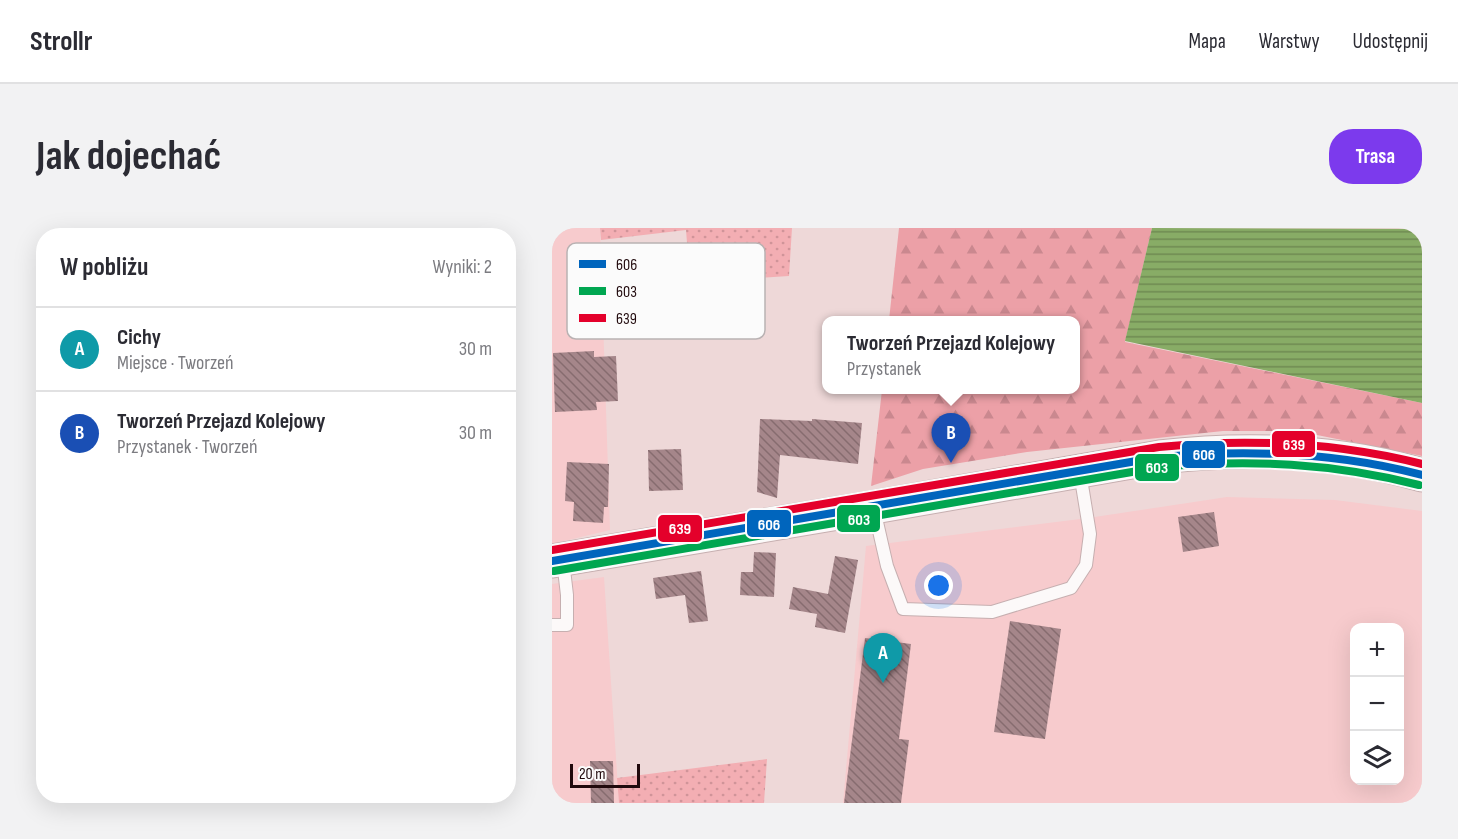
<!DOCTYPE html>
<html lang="pl">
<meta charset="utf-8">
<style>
:root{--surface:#fff;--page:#f2f2f3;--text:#2b2b33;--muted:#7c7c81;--line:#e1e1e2;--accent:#7c3aed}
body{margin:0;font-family:"Sofia Sans Condensed",sans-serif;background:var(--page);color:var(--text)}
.controls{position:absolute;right:18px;bottom:18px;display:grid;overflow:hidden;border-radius:12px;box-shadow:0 6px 24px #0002}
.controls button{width:54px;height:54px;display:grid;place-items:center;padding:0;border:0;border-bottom:2px solid var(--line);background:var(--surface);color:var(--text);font:30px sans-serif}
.scale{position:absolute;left:18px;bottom:15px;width:70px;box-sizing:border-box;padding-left:6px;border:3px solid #20090c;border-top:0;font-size:16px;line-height:21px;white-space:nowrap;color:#20090c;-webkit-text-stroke:4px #fbfbfb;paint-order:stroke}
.you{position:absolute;left:387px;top:358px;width:21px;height:21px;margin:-15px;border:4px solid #fff;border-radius:50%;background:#1a73e8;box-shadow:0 0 0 9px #1a73e833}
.badge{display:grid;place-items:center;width:39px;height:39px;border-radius:50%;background:var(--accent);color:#fff;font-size:20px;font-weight:700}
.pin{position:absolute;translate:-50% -50px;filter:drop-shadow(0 2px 3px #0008)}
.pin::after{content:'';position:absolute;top:32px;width:21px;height:18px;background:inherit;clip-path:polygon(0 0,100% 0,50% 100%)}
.popup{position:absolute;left:270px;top:88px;width:258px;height:78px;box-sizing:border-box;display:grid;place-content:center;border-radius:12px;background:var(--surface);filter:drop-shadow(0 2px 4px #0005);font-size:20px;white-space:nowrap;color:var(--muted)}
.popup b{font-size:22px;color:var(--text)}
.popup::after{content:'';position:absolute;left:50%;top:100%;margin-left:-12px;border:12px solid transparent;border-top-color:var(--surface)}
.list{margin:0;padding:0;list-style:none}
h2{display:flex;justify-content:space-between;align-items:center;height:78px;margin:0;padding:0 24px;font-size:26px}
h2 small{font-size:20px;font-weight:400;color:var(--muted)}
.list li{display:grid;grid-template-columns:39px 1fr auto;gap:18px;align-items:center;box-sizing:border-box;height:84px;padding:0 24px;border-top:2px solid var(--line)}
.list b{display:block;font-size:22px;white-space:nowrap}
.list p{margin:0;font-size:20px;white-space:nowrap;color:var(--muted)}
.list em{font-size:20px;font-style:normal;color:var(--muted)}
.icon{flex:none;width:33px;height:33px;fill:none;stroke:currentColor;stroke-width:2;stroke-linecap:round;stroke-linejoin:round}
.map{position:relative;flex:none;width:870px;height:575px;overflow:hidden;border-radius:24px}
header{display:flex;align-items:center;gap:36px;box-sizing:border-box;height:84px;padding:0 30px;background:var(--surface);border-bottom:2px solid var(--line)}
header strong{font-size:28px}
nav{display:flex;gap:33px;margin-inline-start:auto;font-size:21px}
.intro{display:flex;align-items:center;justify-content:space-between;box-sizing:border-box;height:144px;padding:0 36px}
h1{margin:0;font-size:42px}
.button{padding:15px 27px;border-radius:24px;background:var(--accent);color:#fff;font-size:21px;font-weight:700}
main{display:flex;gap:36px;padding:0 36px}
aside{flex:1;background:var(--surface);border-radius:24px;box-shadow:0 6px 24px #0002}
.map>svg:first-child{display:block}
.built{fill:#f7cbcd;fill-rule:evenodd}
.grass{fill:url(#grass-dots)}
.forest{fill:url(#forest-firs)}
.water{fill:url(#water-rules)}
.building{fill:url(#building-back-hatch)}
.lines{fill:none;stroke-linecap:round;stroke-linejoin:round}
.lane-casing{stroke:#c6afb0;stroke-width:14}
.secondary-casing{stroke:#c6afb0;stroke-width:35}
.lane{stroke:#fcf9f9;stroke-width:12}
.secondary{stroke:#fcf9f9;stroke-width:33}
.bus-1-casing{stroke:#fbfbfb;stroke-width:12}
.bus-2-casing{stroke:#fbfbfb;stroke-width:12}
.bus-3-casing{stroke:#fbfbfb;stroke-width:12}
.bus-1{stroke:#0065bd;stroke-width:8}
.bus-2{stroke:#00a651;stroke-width:8}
.bus-3{stroke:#e4002b;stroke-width:8}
.key{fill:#fbfbfb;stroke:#b9b2b3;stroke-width:1.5}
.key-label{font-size:16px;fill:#20090c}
.line-badge{stroke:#fbfbfb;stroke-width:2}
.badge-label{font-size:16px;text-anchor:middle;font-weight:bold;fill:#fff}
</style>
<header>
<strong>Strollr</strong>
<nav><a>Mapa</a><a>Warstwy</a><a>Udostępnij</a></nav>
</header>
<div class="intro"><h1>Jak dojechać</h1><a class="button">Trasa</a></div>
<main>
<aside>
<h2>W pobliżu<small>Wyniki: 2</small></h2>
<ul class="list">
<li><span class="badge" style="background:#0f9aa8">A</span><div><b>Cichy</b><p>Miejsce · Tworzeń</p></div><em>30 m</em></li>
<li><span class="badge" style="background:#1a4fb4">B</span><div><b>Tworzeń Przejazd Kolejowy</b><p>Przystanek · Tworzeń</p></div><em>30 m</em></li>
</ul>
</aside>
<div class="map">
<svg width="870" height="575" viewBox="0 0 870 575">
<defs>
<pattern id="grass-dots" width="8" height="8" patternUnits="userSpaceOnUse" patternTransform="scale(1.5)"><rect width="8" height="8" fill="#f3aeb3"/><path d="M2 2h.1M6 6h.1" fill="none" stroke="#d09499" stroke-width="1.8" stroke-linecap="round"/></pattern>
<pattern id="forest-firs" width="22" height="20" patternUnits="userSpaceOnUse" patternTransform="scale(1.5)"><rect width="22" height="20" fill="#eca0a7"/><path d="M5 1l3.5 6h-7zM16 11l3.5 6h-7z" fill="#ca888f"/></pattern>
<pattern id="water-rules" width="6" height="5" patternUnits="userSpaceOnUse" patternTransform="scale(1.5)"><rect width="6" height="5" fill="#88ac66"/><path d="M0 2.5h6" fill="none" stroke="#6f8a52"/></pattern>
<pattern id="building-back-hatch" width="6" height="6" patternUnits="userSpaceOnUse" patternTransform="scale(1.5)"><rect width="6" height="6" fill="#a5868a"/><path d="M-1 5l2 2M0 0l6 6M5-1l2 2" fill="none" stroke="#866c6f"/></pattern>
</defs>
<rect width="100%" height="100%" fill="#eed8d8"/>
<!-- built -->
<path class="built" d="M 0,0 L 48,0 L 58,302 L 0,316 Z
M 675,269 L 783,272 L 870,283 L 870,575 L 291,575 L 314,318 L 536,290 ZM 802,400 L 848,400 L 848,552 L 802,552 Z
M 52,349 L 67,575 L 0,575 L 0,356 Z"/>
<!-- grass -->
<path class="grass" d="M 48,0 L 240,0 L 237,48 L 138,54 L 134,2 L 49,12 Z
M 215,531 L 212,575 L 67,575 L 65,550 Z"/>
<!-- forest -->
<path class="forest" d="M 347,0 L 600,0 L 573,114 L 870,175 L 870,228 L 765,207 L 719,203 L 671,203 L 475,224 L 371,241 L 319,258 L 330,162 L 524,162 L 524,92 L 337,92 Z"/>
<!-- water -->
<path class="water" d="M 600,0 L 870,1 L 870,175 L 573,113 Z"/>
<!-- building -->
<path class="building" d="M 42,123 L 42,129 L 64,128 L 66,173 L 44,174 L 45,182 L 3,184 L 1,125 Z
M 208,191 L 260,193 L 260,191 L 310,195 L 306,236 L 228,227 L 225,270 L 205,264 Z
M 129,221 L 131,262 L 97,263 L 96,222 Z
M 15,234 L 57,236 L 56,279 L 52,279 L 51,295 L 21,293 L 22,274 L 13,273 Z
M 662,284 L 667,318 L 631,324 L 626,289 Z
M 202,324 L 224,325 L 222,369 L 188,367 L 189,344 L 201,344 Z
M 283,328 L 306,332 L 293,405 L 263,399 L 265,386 L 237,381 L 241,359 L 276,366 Z
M 149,343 L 156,393 L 137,395 L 133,367 L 104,371 L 101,350 Z
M 458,393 L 509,401 L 493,511 L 442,504 Z
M 313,410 L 359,416 L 347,511 L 357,512 L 349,575 L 292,575 Z
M 38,533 L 61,533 L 62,575 L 39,575 Z"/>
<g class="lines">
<defs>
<path id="lane" d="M 322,281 L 335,338 L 351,381 L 440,384 L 519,360 L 534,337 L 538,306 L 528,245
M 0,397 L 15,397 L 15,367 L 11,333"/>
<path id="secondary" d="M 0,333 L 322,279 L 608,229 C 696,219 784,222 870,247"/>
</defs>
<!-- lane casing -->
<use href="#lane" class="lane-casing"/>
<!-- secondary casing -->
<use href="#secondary" class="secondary-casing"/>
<!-- lane -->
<use href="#lane" class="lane"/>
<!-- secondary -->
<use href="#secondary" class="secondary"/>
<defs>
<path id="bus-1" d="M 0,333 L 608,229 C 697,221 783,224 870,247"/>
<path id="bus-2" d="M 2,343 L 609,239 C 699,231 780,235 867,257"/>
<path id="bus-3" d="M 0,322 L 607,219 C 697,210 783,214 870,236"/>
</defs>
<!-- bus-1 casing -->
<use href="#bus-1" class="bus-1-casing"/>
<!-- bus-2 casing -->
<use href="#bus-2" class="bus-2-casing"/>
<!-- bus-3 casing -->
<use href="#bus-3" class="bus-3-casing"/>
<!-- bus-1 -->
<use href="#bus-1" class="bus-1"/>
<!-- bus-2 -->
<use href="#bus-2" class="bus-2"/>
<!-- bus-3 -->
<use href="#bus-3" class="bus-3"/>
</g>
<!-- legend -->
<rect x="15" y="15" width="198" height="96" rx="9" class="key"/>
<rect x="27" y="32" width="27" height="8" fill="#0065bd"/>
<rect x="27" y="59" width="27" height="8" fill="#00a651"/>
<rect x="27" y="86" width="27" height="8" fill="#e4002b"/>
<g class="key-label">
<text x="64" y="42">606</text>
<text x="64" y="69">603</text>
<text x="64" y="96">639</text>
</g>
<g class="line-badge">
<rect x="719" y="202" width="45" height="28" rx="6" fill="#e4002b"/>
<rect x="629" y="212" width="45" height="29" rx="6" fill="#0065bd"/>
<rect x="582" y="225" width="46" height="29" rx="6" fill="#00a651"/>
<rect x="284" y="276" width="45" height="29" rx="6" fill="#00a651"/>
<rect x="194" y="281" width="46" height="29" rx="6" fill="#0065bd"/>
<rect x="105" y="286" width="46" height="29" rx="6" fill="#e4002b"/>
</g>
<g class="badge-label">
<text x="742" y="222">639</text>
<text x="652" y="232">606</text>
<text x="605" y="245">603</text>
<text x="307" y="297">603</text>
<text x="217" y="302">606</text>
<text x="128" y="306">639</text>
</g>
</svg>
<div class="controls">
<button>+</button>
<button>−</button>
<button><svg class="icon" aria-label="layers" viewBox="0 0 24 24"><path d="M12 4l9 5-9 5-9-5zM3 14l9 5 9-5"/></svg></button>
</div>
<div class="scale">20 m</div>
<div class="you"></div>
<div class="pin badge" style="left:331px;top:455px;background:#0f9aa8">A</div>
<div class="pin badge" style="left:399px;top:235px;background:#1a4fb4">B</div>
<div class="popup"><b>Tworzeń Przejazd Kolejowy</b>Przystanek</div>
</div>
</main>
